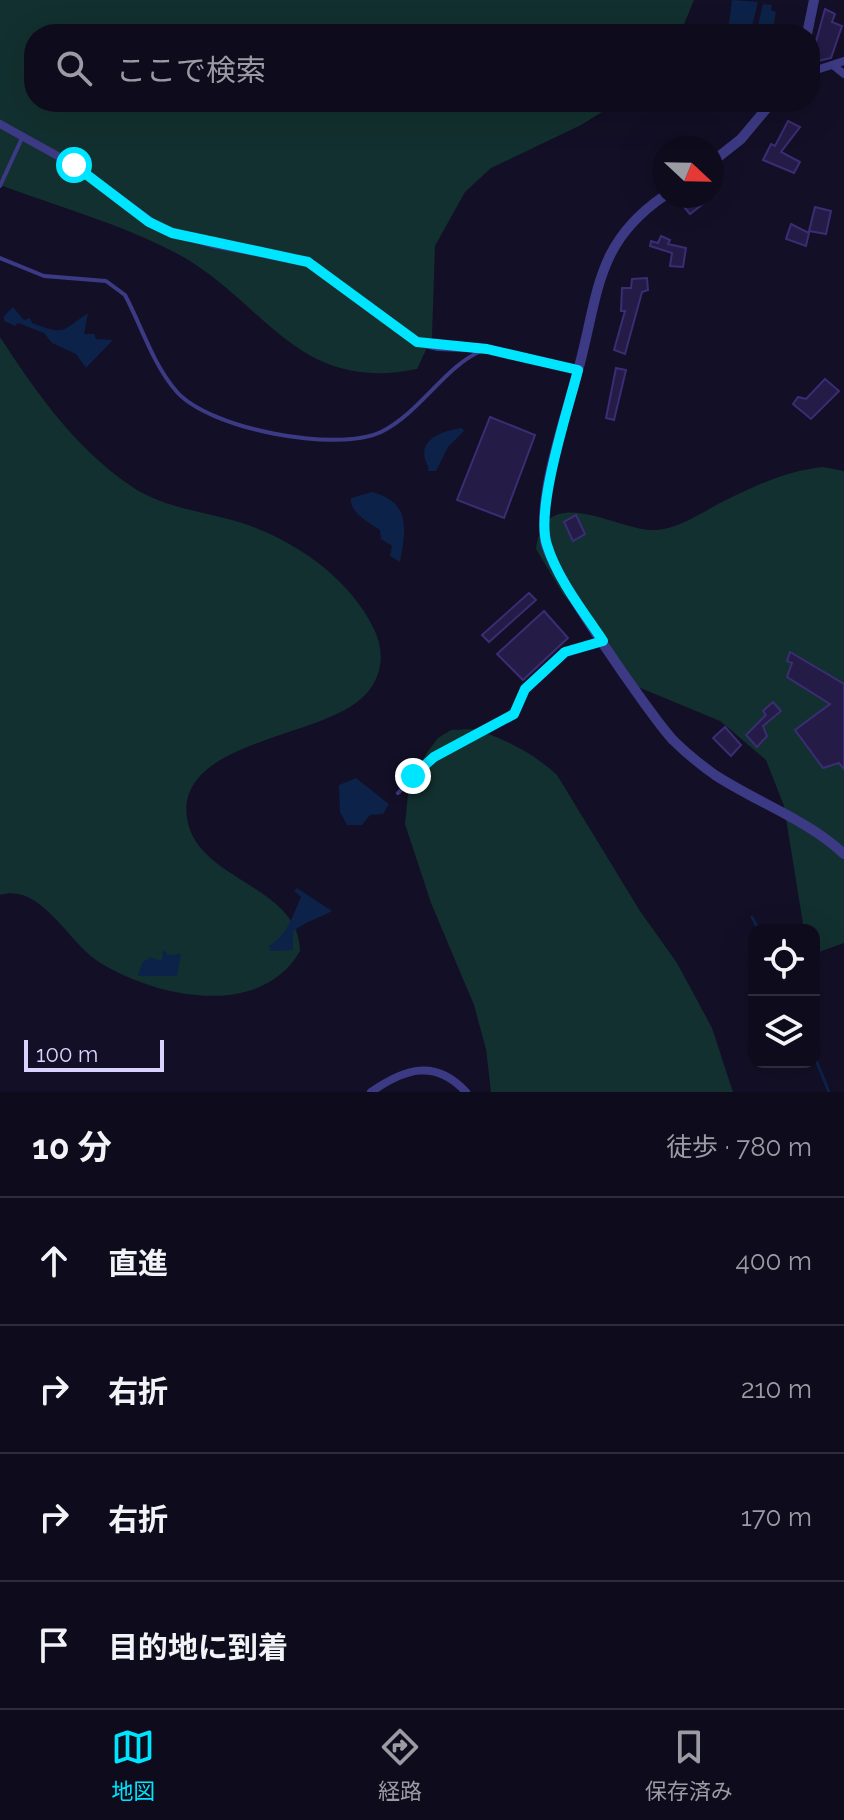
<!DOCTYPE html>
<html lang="ja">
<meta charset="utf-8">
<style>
:root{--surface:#0e0b1c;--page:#1c1929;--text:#f1f3f6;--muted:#9b9ba3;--line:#2e2b3b;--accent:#00e5ff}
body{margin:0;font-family:Raleway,"Noto Sans JP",sans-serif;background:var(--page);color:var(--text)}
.controls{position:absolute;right:24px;bottom:24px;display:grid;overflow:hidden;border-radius:16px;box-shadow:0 8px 32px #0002}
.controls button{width:72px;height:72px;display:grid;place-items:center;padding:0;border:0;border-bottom:2px solid var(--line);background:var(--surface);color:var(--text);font:40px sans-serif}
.compass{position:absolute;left:652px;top:136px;width:72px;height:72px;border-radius:50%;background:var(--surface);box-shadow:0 8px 32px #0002;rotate:112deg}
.scale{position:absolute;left:24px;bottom:20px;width:140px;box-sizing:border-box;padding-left:8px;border:4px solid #d9d4ff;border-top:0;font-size:22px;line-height:28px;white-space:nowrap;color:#d9d4ff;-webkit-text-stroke:6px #130f26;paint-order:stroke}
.stop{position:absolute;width:24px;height:24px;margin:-18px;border:6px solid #00e5ff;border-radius:50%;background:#fff}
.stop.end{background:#00e5ff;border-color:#fff;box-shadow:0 2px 8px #0008}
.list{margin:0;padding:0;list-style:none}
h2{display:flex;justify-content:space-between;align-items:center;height:104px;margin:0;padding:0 32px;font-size:34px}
h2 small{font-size:26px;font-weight:400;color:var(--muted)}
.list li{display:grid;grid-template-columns:52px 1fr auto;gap:24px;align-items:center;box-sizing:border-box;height:128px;padding:0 32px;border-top:2px solid var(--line)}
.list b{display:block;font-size:30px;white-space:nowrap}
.list em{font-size:26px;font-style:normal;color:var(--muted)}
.icon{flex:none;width:44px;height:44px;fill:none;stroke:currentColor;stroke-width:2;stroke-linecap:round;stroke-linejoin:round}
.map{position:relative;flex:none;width:844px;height:1092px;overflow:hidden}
.search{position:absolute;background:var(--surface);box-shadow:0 8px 32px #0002;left:24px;right:24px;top:24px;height:88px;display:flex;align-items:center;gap:20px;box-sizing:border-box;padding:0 28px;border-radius:32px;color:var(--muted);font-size:30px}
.sheet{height:616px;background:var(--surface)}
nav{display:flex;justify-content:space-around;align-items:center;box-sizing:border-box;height:112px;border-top:2px solid var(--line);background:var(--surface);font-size:22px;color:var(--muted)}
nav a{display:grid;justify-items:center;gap:4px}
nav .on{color:var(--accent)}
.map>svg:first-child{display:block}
.green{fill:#12302f}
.water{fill:#0c2248}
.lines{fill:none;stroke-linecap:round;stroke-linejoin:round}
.stream{stroke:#0c2248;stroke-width:3}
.building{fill:#241b47;stroke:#3b2d73;stroke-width:2}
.service{stroke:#3d3a85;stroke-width:4}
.minor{stroke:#3d3a85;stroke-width:8}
.tertiary{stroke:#3d3a85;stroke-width:10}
.route{stroke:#00e5ff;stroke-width:10}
</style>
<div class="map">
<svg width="844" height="1092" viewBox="0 0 844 1092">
<rect width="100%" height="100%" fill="#130f26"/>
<!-- green -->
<path class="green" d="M 0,0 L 694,0 L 680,34 L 34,34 L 34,102 L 618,102 L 581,125 L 491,168 L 465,192 L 435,246 L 432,337 L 417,369 C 295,394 266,301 176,253 C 121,224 59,207 0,185 Z
M 0,337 C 36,392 75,448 131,486 C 160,506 194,510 228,519 C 284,533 348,574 374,629 C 385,652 383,676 365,695 C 324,739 176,739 187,818 C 196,881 300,885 300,951 C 260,1021 152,997 96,960 C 67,940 40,883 0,895 Z
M 823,467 L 844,471 L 844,943 L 819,952 L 814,950 L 814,930 L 804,930 L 784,806 L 766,760 L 720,721 L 638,687 L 563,594 L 536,549 C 544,478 620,533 656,530 C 677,529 700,514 718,504 C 752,487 785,471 823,467 Z
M 474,729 C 505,739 532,752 557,775 L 640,911 L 677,963 L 712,1028 L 733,1092 L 491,1092 L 486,1049 L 474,1005 L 431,903 L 405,824 L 408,794 L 426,754 L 438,738 L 451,730 Z"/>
<!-- water -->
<path class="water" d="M 732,0 L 758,2 L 750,34 L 722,34 L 729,23 Z
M 763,4 L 772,5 L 771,10 L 776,12 L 772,34 L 756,34 Z
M 13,307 L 24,320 L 30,318 L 32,323 C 66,336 61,331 88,313 L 84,334 L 94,334 L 96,339 L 113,340 L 86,368 L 76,354 L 52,343 L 44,333 L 18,323 L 15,326 L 4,321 L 4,316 Z
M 462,428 L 464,431 L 448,447 L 436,471 L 428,471 C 429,466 426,463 425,459 C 419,437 447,430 462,428 Z
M 372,492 C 411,502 406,530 400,562 L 390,556 L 392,546 L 381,539 L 380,530 C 369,523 349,512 351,498 Z
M 356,778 L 389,804 L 383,814 L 370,815 L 362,825 L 347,825 L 340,812 L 339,785 Z
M 297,888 L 332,911 C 318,919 305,921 293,932 L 293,950 L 270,951 L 269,946 C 287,936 293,915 301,897 L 294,891 Z
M 163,949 L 168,955 L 181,954 L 177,976 L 138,976 L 142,963 L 150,957 L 162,961 Z"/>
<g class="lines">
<!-- stream -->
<path class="stream" d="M 752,917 L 759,930
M 814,1055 L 829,1092"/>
</g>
<!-- building -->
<path class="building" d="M 825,9 L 835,14 L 832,22 L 842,26 L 831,58 L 810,63 Z
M 788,121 L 800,127 L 781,152 L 800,162 L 794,173 L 763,160 L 771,144 L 775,146 Z
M 698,196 L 713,196 L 690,214 L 684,207 Z
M 815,207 L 831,211 L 826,234 L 809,231 Z
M 791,224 L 809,233 L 806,246 L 786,239 Z
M 661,236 L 670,240 L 668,244 L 686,248 L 683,267 L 670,266 L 672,253 L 650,246 L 651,241 L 658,243 Z
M 647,278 L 648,290 L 642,292 L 625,354 L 614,350 L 625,311 L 621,311 L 622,288 L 631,288 L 632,279 Z
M 616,368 L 626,370 L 614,420 L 606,418 Z
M 825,379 L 839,391 L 811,419 L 793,404 L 798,397 L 806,399 Z
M 490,417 L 535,435 L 504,518 L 457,500 Z
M 576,515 L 585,534 L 573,541 L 564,522 Z
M 529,593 L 536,600 L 489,642 L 482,635 Z
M 544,611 L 568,638 L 523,680 L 497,654 Z
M 790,652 L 844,684 L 844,769 L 839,763 L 823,768 L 795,730 L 830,704 L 787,677 L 792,663 L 787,661 Z
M 773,702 L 781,711 L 763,726 L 767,736 L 757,747 L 746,735 L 766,715 L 763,711 Z
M 725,727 L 741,745 L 731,756 L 713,738 Z"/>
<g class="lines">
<!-- service -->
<path class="service" d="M 0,186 L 22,138
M 0,258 L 44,276 L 106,281 L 125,295 C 142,327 153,365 177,392 C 210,429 336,453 381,432 C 420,413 444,367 481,351
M 398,793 L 434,757 L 514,714 L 525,689 L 565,652 L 600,641"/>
<!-- minor -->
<path class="minor" d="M 834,66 L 844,74
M 810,72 L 844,61
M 0,124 L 74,165 L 160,228 L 212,244 L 308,262 L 417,342 L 438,347 L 487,349 L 578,370
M 371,1092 C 404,1069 435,1058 466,1092"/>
<!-- tertiary -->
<path class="tertiary" d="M 807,34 L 814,0
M 712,162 L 741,139 L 772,102
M 664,196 C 597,242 599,290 580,363 C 567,414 538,490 545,541 C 549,570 650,715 673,740 C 685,752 701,765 715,775 C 758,803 806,819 844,854"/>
</g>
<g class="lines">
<!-- route -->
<path class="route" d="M 74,165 L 149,222 L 172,233 L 308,262 L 417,342 L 487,349 L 578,370 C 568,410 535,509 547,545 C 558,580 583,611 603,641 L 565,652 L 525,689 L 514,714 L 434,757 L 413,776"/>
</g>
</svg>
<div class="controls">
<button><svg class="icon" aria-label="locate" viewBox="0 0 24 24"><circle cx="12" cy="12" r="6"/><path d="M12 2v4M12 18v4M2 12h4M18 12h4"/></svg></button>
<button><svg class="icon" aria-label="layers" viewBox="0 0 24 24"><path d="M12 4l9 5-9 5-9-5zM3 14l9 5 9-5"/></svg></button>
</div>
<svg class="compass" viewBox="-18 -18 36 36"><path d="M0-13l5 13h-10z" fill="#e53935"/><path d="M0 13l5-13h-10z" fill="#9b9ba3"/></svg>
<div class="scale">100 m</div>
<div class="stop" style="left:74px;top:165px"></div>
<div class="stop end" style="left:413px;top:776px"></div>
<div class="search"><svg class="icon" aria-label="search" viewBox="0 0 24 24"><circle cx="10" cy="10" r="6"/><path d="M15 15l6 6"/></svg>ここで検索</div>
</div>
<section class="sheet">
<h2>10 分<small>徒歩 · 780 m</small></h2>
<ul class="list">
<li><svg class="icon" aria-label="ahead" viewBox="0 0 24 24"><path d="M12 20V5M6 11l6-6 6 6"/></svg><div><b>直進</b></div><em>400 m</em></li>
<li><svg class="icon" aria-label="right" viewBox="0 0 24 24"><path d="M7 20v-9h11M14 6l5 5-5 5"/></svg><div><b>右折</b></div><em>210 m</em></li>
<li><svg class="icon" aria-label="right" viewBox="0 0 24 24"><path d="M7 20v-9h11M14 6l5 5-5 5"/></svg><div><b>右折</b></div><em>170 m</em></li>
<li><svg class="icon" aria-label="arrive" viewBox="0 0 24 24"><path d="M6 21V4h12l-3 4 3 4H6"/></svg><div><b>目的地に到着</b></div></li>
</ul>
</section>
<nav>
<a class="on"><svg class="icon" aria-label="map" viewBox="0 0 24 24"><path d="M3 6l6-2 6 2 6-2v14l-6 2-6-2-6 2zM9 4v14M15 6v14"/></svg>地図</a>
<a><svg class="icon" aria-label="directions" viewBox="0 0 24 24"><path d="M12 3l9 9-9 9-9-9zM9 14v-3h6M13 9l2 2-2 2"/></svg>経路</a>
<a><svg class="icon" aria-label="saved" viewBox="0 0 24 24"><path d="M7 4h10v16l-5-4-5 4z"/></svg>保存済み</a>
</nav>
